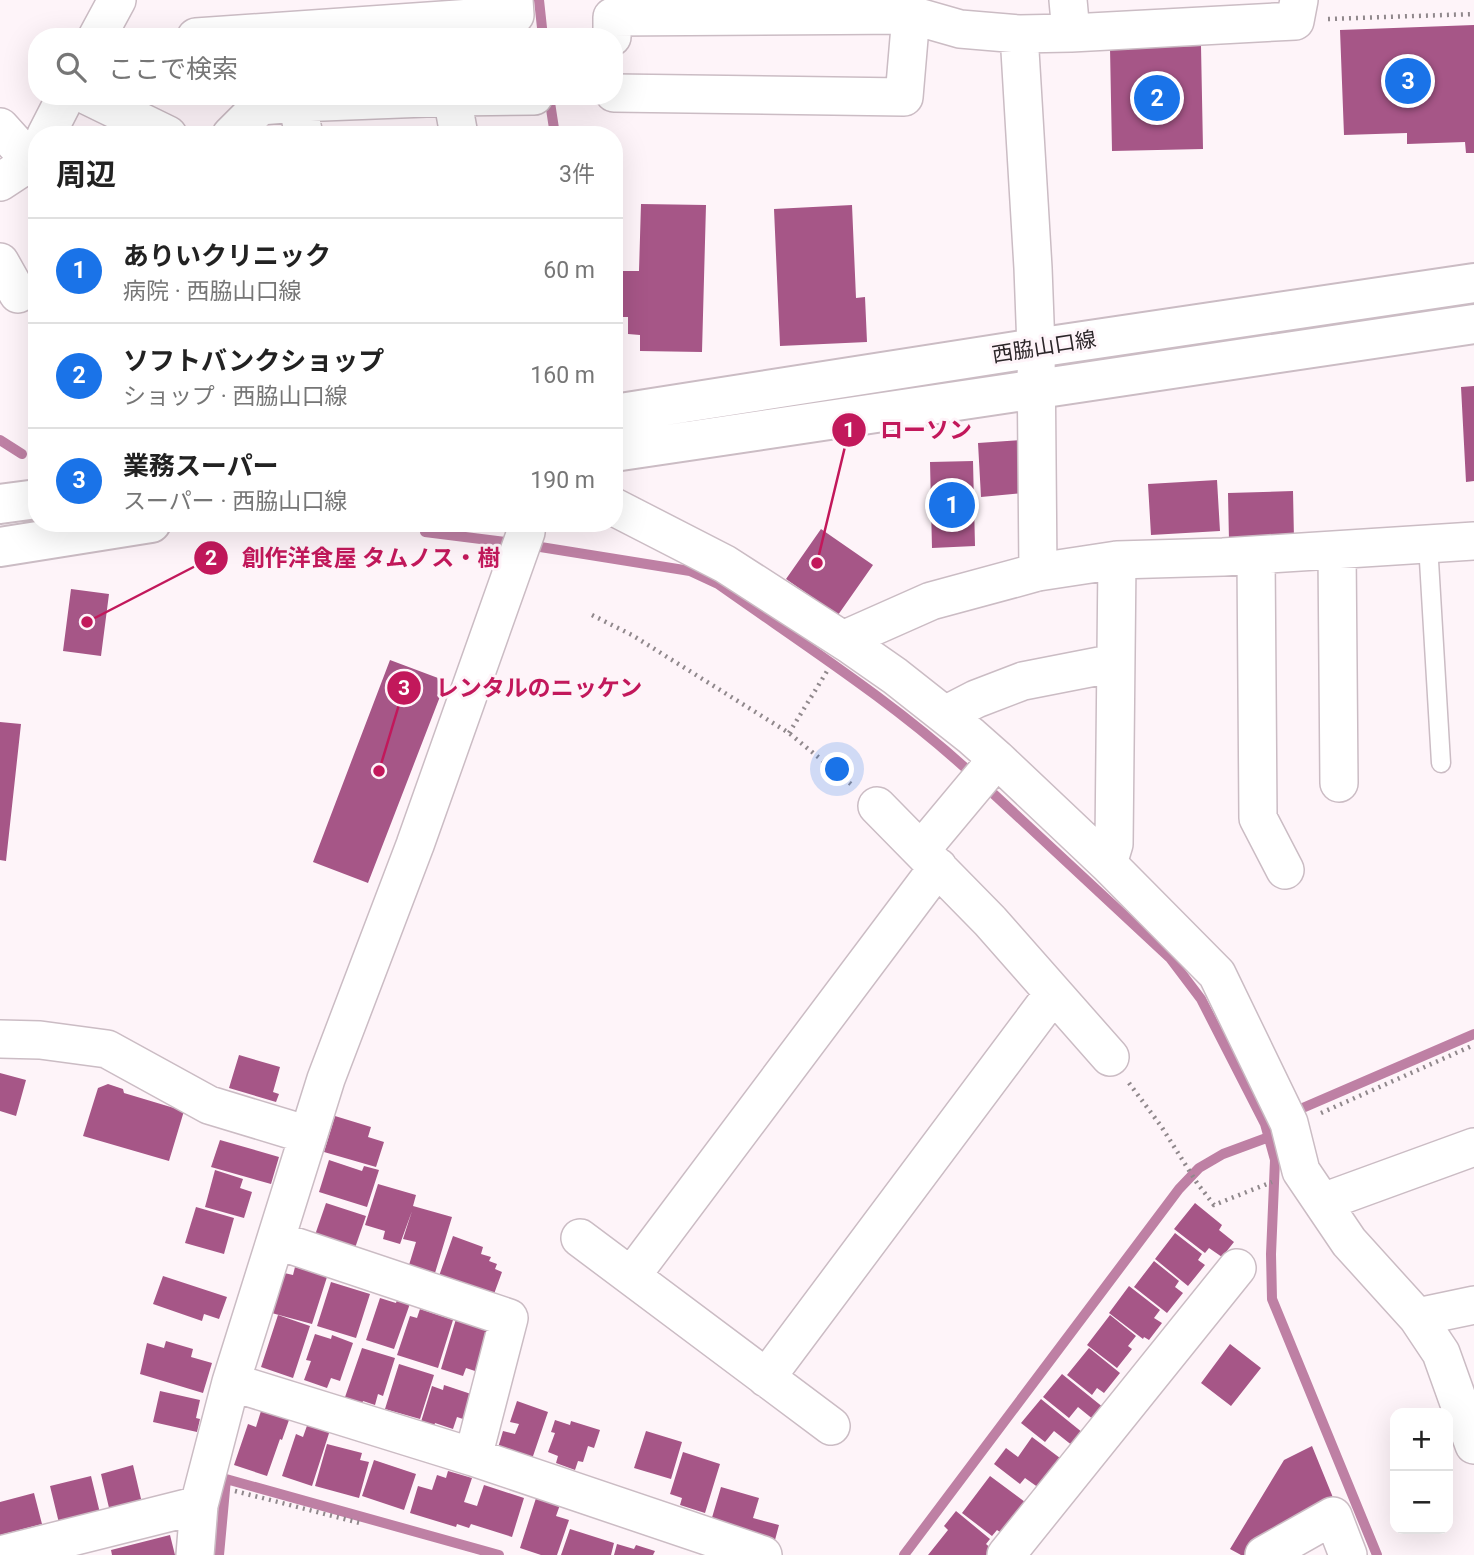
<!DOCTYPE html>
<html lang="ja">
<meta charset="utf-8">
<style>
:root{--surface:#fff;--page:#f6f6f6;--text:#222;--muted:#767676;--line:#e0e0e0;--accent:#1a73e8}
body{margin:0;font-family:Roboto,"Noto Sans JP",sans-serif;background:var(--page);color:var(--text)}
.controls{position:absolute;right:21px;bottom:21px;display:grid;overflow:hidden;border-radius:14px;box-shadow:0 7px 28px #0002}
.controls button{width:63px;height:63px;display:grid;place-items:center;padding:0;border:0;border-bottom:2px solid var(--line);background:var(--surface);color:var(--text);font:35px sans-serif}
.you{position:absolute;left:838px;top:770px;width:24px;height:24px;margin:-18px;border:5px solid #fff;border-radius:50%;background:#1a73e8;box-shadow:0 0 0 10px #1a73e833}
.badge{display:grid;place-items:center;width:46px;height:46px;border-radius:50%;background:var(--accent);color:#fff;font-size:23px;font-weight:700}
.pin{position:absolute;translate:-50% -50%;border:4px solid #fff;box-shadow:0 2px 7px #0006}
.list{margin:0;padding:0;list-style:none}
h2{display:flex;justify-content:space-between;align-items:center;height:91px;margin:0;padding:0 28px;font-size:30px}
h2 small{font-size:23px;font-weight:400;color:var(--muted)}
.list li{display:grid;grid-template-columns:46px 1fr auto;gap:21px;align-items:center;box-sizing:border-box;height:105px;padding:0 28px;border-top:2px solid var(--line)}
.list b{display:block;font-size:26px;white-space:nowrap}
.list p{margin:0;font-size:23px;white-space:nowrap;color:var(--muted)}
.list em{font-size:23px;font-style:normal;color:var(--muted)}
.icon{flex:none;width:38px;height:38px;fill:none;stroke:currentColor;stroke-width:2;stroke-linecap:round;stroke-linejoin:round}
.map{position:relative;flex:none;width:1474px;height:1555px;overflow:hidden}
.search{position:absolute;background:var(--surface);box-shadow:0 7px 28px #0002;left:28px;top:28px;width:595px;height:77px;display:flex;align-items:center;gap:18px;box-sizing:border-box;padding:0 24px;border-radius:28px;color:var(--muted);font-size:26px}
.panel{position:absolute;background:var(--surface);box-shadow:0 7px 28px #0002;left:28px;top:126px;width:595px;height:406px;border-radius:28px}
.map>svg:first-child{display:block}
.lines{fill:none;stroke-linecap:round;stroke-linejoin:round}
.stream{stroke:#be80a4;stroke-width:10}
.building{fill:#a65687}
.service-casing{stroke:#cbbcc4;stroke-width:21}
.minor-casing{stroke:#cbbcc4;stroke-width:40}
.tertiary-casing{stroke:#cbbcc4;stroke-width:42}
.path{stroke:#90888c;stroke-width:4.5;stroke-dasharray:2 5;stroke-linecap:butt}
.service{stroke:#fff;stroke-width:18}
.minor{stroke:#fff;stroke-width:37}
.tertiary{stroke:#fff;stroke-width:38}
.labels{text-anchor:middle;stroke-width:6;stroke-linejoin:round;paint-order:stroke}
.street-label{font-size:21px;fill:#2c2629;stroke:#fef4f9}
.leader{fill:none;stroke:#c2185b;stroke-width:2.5}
.callout-dot{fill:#c2185b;stroke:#fef4f9;stroke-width:2.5}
.mark-label{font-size:21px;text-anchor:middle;font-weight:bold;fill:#fff}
.callout-label{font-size:23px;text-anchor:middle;font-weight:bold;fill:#c2185b;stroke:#fef4f9;stroke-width:6;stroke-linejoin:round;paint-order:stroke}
</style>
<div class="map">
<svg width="1474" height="1555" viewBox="0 0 1474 1555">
<rect width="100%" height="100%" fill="#fef4f9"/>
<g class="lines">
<!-- stream -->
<path class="stream" d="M 539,0 L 543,37
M 549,96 L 555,135
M 0,440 L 22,454
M 425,532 L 513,543
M 528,545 L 690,571 L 718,584 C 804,645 895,703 973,775
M 984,785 L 1170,958 L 1201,999 L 1265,1124 L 1275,1160 L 1271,1254 L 1272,1299 L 1377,1555
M 1291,1113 L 1474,1034
M 219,1555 L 226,1479 L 499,1555
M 904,1555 L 1179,1189 L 1199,1168 L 1223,1154 L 1269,1137"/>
</g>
<!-- building -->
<path class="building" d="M 1474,25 L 1474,153 L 1466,153 L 1465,142 L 1407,144 L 1407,133 L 1344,135 L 1340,30 Z
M 591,28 L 591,37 L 557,37 L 556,30 Z
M 1201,46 L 1203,149 L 1112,151 L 1110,48 Z
M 641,204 L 706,205 L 702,352 L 640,351 L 640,335 L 628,334 L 628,317 L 622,317 L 623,271 L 639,271 Z
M 852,205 L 856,298 L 865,297 L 867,342 L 780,346 L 774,209 Z
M 1474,386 L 1474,481 L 1466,482 L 1461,387 Z
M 1021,440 L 1024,493 L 981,497 L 978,443 Z
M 973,461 L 975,546 L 932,548 L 930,462 Z
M 1217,480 L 1220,531 L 1151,535 L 1148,484 Z
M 1293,491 L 1294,539 L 1229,541 L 1228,493 Z
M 821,529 L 873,565 L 838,615 L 786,579 Z
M 71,589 L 109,594 L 101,656 L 63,651 Z
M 390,660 L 446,681 L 368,883 L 313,862 Z
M 0,722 L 21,724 L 6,861 L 0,860 Z
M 239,1055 L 280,1067 L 273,1092 L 279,1094 L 276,1102 L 229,1088 Z
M 0,1073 L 26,1080 L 16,1116 L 0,1111 Z
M 108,1084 L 123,1089 L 124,1093 L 184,1111 L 169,1161 L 83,1136 L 98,1088 Z
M 335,1116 L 371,1127 L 368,1137 L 384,1142 L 376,1167 L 324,1152 Z
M 220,1140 L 279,1157 L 271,1184 L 211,1167 Z
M 329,1160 L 362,1171 L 364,1166 L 379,1170 L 367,1207 L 319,1192 Z
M 215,1170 L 243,1179 L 240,1188 L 252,1192 L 244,1218 L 205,1207 Z
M 378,1184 L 416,1195 L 413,1206 L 452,1217 L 435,1273 L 409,1265 L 416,1242 L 403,1239 L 412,1211 L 400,1244 L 383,1239 L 385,1231 L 365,1225 Z
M 326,1203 L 366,1216 L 355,1248 L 315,1235 Z
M 1195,1203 L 1222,1225 L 1219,1230 L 1234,1242 L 1222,1257 L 1209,1248 L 1205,1253 L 1174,1229 Z
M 196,1207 L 234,1218 L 224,1254 L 185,1243 Z
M 1175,1233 L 1202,1254 L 1198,1260 L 1205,1265 L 1188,1286 L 1155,1259 Z
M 453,1236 L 483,1247 L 481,1254 L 491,1257 L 489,1261 L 497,1264 L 495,1269 L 502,1272 L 494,1294 L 439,1276 Z
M 1154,1261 L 1179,1281 L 1175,1287 L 1183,1293 L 1167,1313 L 1134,1287 Z
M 295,1267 L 327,1277 L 312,1324 L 268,1312 L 280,1272 L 293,1275 Z
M 163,1276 L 227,1297 L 219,1319 L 204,1314 L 202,1321 L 153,1304 Z
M 331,1282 L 370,1294 L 356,1338 L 317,1326 Z
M 1129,1286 L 1160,1310 L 1154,1318 L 1162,1323 L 1149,1340 L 1144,1337 L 1143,1339 L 1109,1313 Z
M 399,1293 L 412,1298 L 394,1349 L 366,1340 L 380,1298 L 396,1303 Z
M 420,1309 L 453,1320 L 438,1368 L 397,1355 L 410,1316 L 417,1318 Z
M 278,1315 L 310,1326 L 293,1378 L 261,1367 Z
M 1110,1315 L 1136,1336 L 1128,1346 L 1132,1349 L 1117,1368 L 1087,1345 Z
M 456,1319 L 494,1331 L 478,1372 L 466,1368 L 463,1376 L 441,1369 Z
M 315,1334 L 331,1339 L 332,1335 L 353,1343 L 340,1381 L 331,1378 L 327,1388 L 304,1380 L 311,1361 L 306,1360 Z
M 166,1341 L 193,1349 L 191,1357 L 212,1363 L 203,1393 L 140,1374 L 147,1343 L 164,1348 Z
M 1230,1344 L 1261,1368 L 1231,1406 L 1201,1383 Z
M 362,1348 L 395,1358 L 383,1396 L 378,1394 L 375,1405 L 363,1401 L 361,1406 L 344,1400 Z
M 1089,1348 L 1120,1373 L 1104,1393 L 1097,1388 L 1092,1395 L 1067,1375 Z
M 399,1364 L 434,1375 L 420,1419 L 385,1409 Z
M 1062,1374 L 1104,1408 L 1094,1420 L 1078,1407 L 1069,1418 L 1043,1397 Z
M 444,1385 L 474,1395 L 466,1420 L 457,1417 L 453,1429 L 435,1423 L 433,1430 L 420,1425 L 432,1386 L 443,1390 Z
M 160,1391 L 200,1400 L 196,1418 L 200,1419 L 197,1432 L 153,1422 Z
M 1041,1399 L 1088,1437 L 1078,1450 L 1054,1431 L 1045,1442 L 1021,1423 Z
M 517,1401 L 548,1412 L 531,1462 L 497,1451 L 503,1431 L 515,1434 L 519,1424 L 510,1422 Z
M 261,1411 L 289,1420 L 282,1440 L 280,1439 L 267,1476 L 234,1465 L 248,1424 L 256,1427 Z
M 309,1420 L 331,1427 L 312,1486 L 282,1476 L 296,1434 L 303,1437 Z
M 555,1420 L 570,1425 L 571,1421 L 600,1430 L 594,1448 L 588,1446 L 583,1462 L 578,1461 L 575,1470 L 556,1463 L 558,1456 L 548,1452 L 555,1433 L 551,1432 Z
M 646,1431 L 682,1442 L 671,1479 L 634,1468 Z
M 1032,1437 L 1068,1464 L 1039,1488 L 1025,1478 L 1020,1484 L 994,1464 L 1006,1448 L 1018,1457 Z
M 327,1444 L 362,1453 L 360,1460 L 369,1462 L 359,1498 L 315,1486 Z
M 1312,1446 L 1334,1500 L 1247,1555 L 1241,1555 L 1230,1549 L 1284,1460 Z
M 683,1452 L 720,1464 L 705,1513 L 680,1505 L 682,1498 L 670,1494 Z
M 374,1460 L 416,1474 L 404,1510 L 362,1496 Z
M 133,1465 L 142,1503 L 110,1512 L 101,1474 Z
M 448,1471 L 472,1478 L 464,1502 L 477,1506 L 484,1485 L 524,1498 L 512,1537 L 471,1524 L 469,1528 L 457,1524 L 456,1527 L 410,1513 L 418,1486 L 432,1490 L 437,1475 L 446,1478 Z
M 91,1476 L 100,1513 L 59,1523 L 50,1486 Z
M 990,1476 L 1033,1508 L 1010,1539 L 997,1530 L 992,1536 L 962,1513 Z
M 721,1487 L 759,1498 L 753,1518 L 779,1525 L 775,1540 L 711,1521 Z
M 34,1493 L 42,1524 L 0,1535 L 0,1502 Z
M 537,1495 L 561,1502 L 556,1516 L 569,1520 L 557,1555 L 541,1555 L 520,1548 Z
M 956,1511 L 990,1539 L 986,1544 L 994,1551 L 991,1555 L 928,1555 L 948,1530 L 944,1526 Z
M 570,1529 L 614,1543 L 611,1555 L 561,1555 Z
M 170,1535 L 175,1555 L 112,1555 L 111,1550 Z
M 617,1544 L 634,1549 L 636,1545 L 655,1551 L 653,1555 L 614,1555 Z"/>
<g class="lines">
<defs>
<path id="service" d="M 1428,544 L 1441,763"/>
<path id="minor" d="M 1071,33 L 1295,21 L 1299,0
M 97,37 L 117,0
M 196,37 L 515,15 L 514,0
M 612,37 L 612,17 L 911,15 L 960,29 L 1019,34
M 614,93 L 904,97 L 911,15
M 88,96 L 168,135
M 452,97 L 534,96
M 297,103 L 304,135
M 0,127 L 37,168
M 46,135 L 66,96
M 231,135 L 260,106 L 297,103 L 452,97 L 459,135
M 0,182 L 32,161 L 37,152
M 0,262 L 18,294
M 614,507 L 725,564 L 852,646 L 895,676 L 971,736 L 997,759 L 1108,864 L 1217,974 L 1289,1123 L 1301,1171 L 1349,1242 L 1417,1317 L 1441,1353 L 1474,1445
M 1337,550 L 1339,783
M 1256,555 L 1258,818 L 1285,870
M 1038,572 L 1036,348 L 1033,268 L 1019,34 L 1071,33 L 1068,0
M 843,640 L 931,601 L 1038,572 L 1117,560 L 1223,557 L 1474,541
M 945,715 L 976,699 L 1023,681 L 1115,663
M 877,806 L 990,921 L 1110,1057
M 921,850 L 997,759
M 1108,864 L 1114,844 L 1117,560
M 0,1039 L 40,1040 L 107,1049 L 209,1105 L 308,1135
M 1323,1202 L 1474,1147
M 580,1238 L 831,1426
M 276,1240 L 509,1318 L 473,1457 L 763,1555
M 632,1275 L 938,867
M 1417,1317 L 1474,1305
M 766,1378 L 1053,994
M 231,1382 L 326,1079 L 415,845 L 526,532 L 527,523
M 199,1505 L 231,1382 L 473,1457
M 0,1555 L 199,1505 L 195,1555
M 1006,1555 L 1237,1268
M 1264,1555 L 1333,1516 L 1348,1555"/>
<path id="tertiary" d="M 614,414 L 1036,348 L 1474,283
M 614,452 L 1474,324
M 0,504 L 37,499
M 0,547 L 151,523"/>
</defs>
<!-- service casing -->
<use href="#service" class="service-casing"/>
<!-- minor casing -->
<use href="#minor" class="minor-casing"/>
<!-- tertiary casing -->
<use href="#tertiary" class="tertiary-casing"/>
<!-- path -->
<path class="path" d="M 1328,19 L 1474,14
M 592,615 L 632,635 L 789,733 L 852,785
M 789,733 L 829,668
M 1129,1083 L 1161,1126 L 1197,1183 L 1214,1205 L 1272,1182
M 1321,1113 L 1474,1045
M 235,1491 L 360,1523"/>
<!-- service -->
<use href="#service" class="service"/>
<!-- minor -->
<use href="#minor" class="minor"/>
<!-- tertiary -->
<use href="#tertiary" class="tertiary"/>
</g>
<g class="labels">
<!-- street labels -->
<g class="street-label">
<text transform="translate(1044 347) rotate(-9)" y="7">西脇山口線</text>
</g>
</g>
<!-- callouts -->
<path class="leader" d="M817 563L849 430M87 622L211 558M379 771L404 688"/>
<g class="callout-dot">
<circle cx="817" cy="563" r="7"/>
<circle cx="87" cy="622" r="7"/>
<circle cx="379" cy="771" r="7"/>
<circle cx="849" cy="430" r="18"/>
<circle cx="211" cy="558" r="18"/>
<circle cx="404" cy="688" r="18"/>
</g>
<g class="mark-label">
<text x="849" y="437">1</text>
<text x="211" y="565">2</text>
<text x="404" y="695">3</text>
</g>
<g class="callout-label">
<text x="926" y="438">ローソン</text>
<text x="371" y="566">創作洋食屋 タムノス・樹</text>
<text x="539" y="696">レンタルのニッケン</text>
</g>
</svg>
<div class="controls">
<button>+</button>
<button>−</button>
</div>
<div class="you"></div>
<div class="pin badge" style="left:952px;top:505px">1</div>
<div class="pin badge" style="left:1157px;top:98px">2</div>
<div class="pin badge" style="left:1408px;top:81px">3</div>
<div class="search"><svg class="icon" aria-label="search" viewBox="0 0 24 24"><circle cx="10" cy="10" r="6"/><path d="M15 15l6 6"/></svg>ここで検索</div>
<section class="panel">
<h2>周辺<small>3件</small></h2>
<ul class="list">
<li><span class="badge">1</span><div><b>ありいクリニック</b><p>病院 · 西脇山口線</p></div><em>60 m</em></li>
<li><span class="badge">2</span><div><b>ソフトバンクショップ</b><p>ショップ · 西脇山口線</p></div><em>160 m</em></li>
<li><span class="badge">3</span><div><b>業務スーパー</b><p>スーパー · 西脇山口線</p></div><em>190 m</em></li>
</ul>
</section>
</div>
